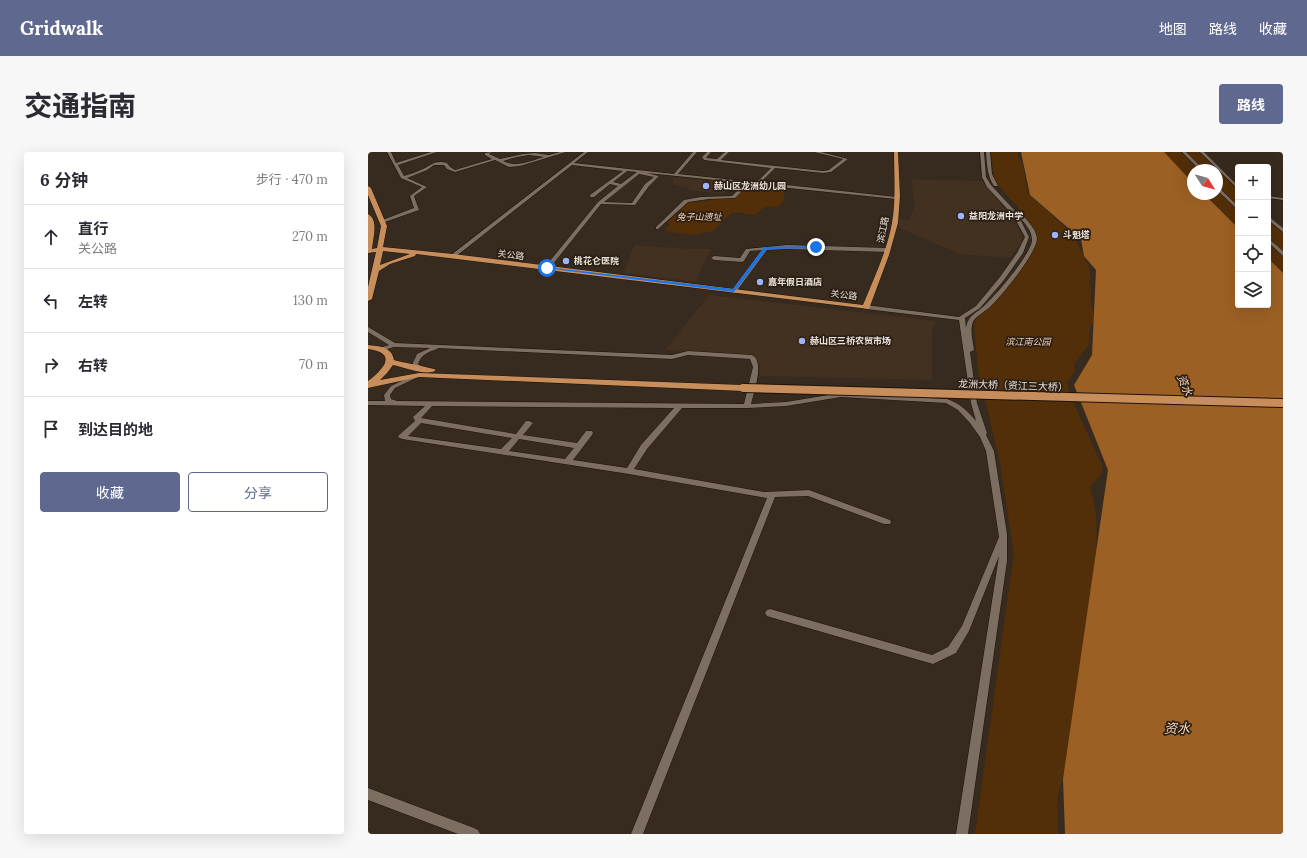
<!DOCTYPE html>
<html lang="zh">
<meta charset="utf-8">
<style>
:root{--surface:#fff;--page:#f7f7f7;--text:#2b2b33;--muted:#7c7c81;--line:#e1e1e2;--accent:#5f688e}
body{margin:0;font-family:Lora,"Noto Sans SC",serif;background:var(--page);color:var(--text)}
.controls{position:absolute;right:12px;top:12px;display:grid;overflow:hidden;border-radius:4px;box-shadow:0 4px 16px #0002}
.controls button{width:36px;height:36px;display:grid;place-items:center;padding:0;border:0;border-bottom:1px solid var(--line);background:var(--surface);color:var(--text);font:20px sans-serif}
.compass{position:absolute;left:819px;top:12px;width:36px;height:36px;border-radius:50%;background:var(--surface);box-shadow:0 4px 16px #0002;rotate:127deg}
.stop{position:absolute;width:12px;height:12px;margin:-9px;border:3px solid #1a73e8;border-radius:50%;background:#fff}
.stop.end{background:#1a73e8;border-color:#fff;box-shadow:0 1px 4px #0008}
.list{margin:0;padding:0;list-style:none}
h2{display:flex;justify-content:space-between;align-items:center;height:52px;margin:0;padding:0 16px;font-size:17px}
h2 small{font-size:13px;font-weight:400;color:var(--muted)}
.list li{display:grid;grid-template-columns:26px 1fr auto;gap:12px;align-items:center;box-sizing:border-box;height:64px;padding:0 16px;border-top:1px solid var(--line)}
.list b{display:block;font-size:15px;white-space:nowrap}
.list p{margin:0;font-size:13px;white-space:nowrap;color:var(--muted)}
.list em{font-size:13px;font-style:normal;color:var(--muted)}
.actions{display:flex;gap:8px;padding:12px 16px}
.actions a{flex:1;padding:9px 0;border:1px solid var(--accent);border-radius:4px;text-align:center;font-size:14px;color:var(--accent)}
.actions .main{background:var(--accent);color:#fff}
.icon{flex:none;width:22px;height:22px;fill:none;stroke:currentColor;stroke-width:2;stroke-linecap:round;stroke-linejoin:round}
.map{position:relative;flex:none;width:915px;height:682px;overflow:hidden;border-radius:4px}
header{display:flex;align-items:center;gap:24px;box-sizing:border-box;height:56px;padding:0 20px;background:var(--accent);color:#fff}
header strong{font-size:19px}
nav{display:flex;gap:22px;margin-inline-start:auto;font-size:14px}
.intro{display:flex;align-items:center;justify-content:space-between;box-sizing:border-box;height:96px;padding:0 24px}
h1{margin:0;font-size:28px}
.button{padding:10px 18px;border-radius:4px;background:var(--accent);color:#fff;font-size:14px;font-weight:700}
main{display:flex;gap:24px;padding:0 24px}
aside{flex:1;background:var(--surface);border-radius:4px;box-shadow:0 4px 16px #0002}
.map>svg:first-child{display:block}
.built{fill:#423020}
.green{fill:#532f09}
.water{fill:#9c6024}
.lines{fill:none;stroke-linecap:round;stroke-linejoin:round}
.minor-casing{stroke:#1e1208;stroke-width:1}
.major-casing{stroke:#1e1208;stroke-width:1}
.minor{fill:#7d6e62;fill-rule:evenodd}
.major{fill:#c78e5b;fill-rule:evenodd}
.major-bridge-casing{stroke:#1e1208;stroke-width:10;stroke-linecap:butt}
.major-bridge{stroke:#c78e5b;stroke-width:8}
.route{fill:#1a73e8}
.poi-dot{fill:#9eb3fd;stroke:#2c2015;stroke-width:1.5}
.labels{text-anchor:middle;stroke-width:3.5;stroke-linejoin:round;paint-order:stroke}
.far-poi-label{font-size:9px;font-weight:bold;fill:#eae2db;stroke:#2c2015;text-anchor:start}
.far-park-label{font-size:9px;font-style:italic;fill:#f4d1b4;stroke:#2c2015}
.far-street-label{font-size:9px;fill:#eae2db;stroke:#2c2015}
.street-label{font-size:10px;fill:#eae2db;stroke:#2c2015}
.water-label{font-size:11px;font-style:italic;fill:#fad7ba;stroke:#2c2015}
.near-water-label{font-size:13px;font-style:italic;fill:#fad7ba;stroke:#2c2015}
</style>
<header>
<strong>Gridwalk</strong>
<nav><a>地图</a><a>路线</a><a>收藏</a></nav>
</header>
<div class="intro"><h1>交通指南</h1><a class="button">路线</a></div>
<main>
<aside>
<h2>6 分钟<small>步行 · 470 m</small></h2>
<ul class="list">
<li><svg class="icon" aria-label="ahead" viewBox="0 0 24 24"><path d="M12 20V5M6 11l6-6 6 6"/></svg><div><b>直行</b><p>关公路</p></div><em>270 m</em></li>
<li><svg class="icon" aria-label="left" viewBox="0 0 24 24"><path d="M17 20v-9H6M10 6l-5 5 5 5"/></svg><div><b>左转</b></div><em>130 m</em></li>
<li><svg class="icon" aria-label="right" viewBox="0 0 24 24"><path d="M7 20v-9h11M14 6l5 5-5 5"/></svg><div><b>右转</b></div><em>70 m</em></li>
<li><svg class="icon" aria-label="arrive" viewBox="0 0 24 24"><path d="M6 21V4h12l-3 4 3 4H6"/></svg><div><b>到达目的地</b></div></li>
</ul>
<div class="actions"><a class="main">收藏</a><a>分享</a></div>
</aside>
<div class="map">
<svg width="915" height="682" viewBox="0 0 915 682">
<rect width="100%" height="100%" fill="#372a1f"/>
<!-- built -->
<path class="built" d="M 305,25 L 367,32 L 355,42 L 320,38 L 321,36 L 304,32 Z
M 543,27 L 614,29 L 641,62 L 649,74 L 654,84 L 653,91 L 648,98 L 642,106 L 591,102 L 531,76 L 531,67 L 541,68 L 547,54 Z
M 266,93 L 322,97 L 343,97 L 327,130 L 256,121 Z
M 341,143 L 568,169 L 564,180 L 564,228 L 391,224 L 392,214 L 379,204 L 297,198 Z"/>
<!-- green -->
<path class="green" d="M 623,0 L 650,0 L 650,5 L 654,9 L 660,42 L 698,76 L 709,91 L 722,117 L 723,154 L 727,166 L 722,176 L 721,193 L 706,212 L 707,219 L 699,231 L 705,250 L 734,313 L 734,321 L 722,335 L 728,360 L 729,415 L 708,575 L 689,647 L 690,682 L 607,682 L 646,401 L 631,306 L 610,217 L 606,172 L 610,164 L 625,151 L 658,109 L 668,93 L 668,85 L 664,76 L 651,56 L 628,31 L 626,26 Z
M 793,0 L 832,0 L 870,37 L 870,78 L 837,42 L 849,42 L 849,18 L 825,18 L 825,30 L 799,8 Z
M 379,34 L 417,38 L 415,50 L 410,55 C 399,54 395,54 388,63 L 364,60 L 345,79 L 325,83 L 296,79 L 302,72 L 299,71 L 321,50 L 339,49 L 353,45 L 365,46 Z
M 900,66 L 915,81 L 915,124 L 900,110 Z"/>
<!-- water -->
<path class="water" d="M 653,0 L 796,0 L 825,31 L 825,42 L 836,42 L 870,76 L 870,153 L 900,153 L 900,106 L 915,121 L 915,682 L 697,682 L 695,627 L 740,318 L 706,233 L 724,203 L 728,118 L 716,104 L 713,87 L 662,43 Z"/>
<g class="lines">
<defs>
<path id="minor" d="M 19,0 L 23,0 L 28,11 L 63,0 L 69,0 L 30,13 L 36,24 C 42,22 49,20 55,17 C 65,12 67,8 79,11 L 82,15 L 87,18 L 124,7 L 117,3 L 117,1 L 124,0 L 121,2 L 132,7 L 155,2 L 167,1 L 181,3 L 192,0 L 198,0 L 152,14 L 141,15 L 127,8 L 87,20 L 79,17 L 76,13 L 66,13 L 59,18 L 39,26 L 59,35 L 46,44 L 51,58 L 14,71 L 12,71 L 12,69 L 46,56 L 42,44 L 54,35 L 33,26 ZM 161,3 L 176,5 C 162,9 148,16 135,9 L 149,5 Z
M 216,0 L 220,0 L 206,11 L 306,22 L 325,0 L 329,0 L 310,22 L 385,30 L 392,27 L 403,16 L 336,8 L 334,5 L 339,0 L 343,0 L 338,6 L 349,7 L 357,0 L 361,0 L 353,8 L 455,19 L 461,18 L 475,7 L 446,0 L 453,0 L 480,7 L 463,20 L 455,21 L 407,16 L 394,29 L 391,30 L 528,45 L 530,46 L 528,47 L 381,32 L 367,46 L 341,47 L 320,50 L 290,77 L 288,77 L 288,75 L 316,48 L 333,45 L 364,44 L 377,31 L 279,21 L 291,24 L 281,34 L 267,53 L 233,52 L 181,117 L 179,118 L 176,116 L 177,115 L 230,50 L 250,34 L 242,32 L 226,45 L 222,45 L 222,43 L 255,19 L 204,13 L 87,105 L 83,105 L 83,103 ZM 259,19 L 269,20 L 253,32 L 245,30 ZM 271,22 L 286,25 L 277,32 L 264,51 L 236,50 Z
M 612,0 L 616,0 L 618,25 L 623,33 L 649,61 L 661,85 L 655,101 L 636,128 L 612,156 L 597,166 L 598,176 C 600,163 609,161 617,153 C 628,143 664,101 664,88 C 664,78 656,71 651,64 L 651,63 L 655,63 C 660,70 668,77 669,86 C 670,100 632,146 621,156 C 616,160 610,163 606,168 C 601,176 605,189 606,198 L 602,200 L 609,251 L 619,281 L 618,283 L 626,299 L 639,382 L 639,409 L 600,682 L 588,682 L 631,404 L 601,479 L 588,501 L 565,512 L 402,465 L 399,464 L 397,461 L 399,458 L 402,457 L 564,503 L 580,495 L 594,474 L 631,385 L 618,299 L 612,285 L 602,271 L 590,258 L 578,251 L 473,245 L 418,254 L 379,256 L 314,256 L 279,297 L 266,317 L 396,340 L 441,338 L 522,368 L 523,370 L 522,372 L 516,372 L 440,344 L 407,345 L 275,682 L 263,682 L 399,346 L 261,322 L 34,287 L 30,285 L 31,283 L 47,269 L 45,265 L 57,254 L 0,253 L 0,249 L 17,249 L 16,243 L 23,234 L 48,222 L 51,224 L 50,225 L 27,236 L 22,243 L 23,247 L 29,249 L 376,252 L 385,215 L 382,207 L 320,203 L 304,207 L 70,196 L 69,197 C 60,200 53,203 50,212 L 58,218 L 55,220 L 44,213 L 49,202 L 62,196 L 26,195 L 13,199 L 11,198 L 11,196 L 21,193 L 0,180 L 0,175 L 27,191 L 304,203 L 320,199 L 384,203 C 397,209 386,240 383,252 L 418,250 L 473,241 L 579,247 C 591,251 600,259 608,269 L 603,251 L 591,168 L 498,157 L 495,155 L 498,153 L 591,165 L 608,154 L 632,125 L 649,101 L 657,85 L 645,63 L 619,35 L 614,25 ZM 64,254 L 306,256 L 273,293 L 259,316 L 205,308 L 224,283 L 225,281 L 224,279 L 218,279 L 209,291 L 155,283 L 165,271 L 161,269 L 158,269 L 148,282 L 53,266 ZM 53,271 L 144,286 L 133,297 L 40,284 ZM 151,287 L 206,296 L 197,307 L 141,299 Z
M 618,0 L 622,0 L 624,22 L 630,34 L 626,34 C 619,24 619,12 618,0 Z
M 814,0 L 818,0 L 836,18 L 832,18 Z
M 832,0 L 836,0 L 870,34 L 870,37 Z
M 849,34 L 870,54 L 870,58 L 849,38 Z
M 900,44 L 915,46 L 915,48 L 900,46 Z
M 900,64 L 915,76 L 915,80 L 900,68 Z
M 900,86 L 915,99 L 915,104 L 900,90 Z
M 419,93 L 520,96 L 523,98 L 520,100 L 419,97 L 399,98 L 368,140 L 366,141 L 363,139 L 394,98 L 382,99 L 376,109 L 374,110 L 346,108 L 343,106 L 346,104 L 372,106 L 378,97 Z
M 0,636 L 106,676 L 110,678 L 112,682 L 90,682 L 0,648 Z"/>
<path id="major" d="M 526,0 L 530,0 L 532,44 L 530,71 L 521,103 L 501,157 L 48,102 L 47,104 L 22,112 L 11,119 L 4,147 L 0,149 L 0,135 L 8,100 L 0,101 L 0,62 C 11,68 5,86 4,97 L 9,96 L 13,74 L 0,43 L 0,34 L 3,36 L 19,74 L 15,95 L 85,102 L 495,153 C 506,126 519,99 524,71 C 528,48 526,23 526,0 ZM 15,99 L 42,102 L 12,113 Z
M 0,193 C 11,194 24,195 26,208 C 32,210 66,216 68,218 C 60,225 35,215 25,213 L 19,221 L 12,228 L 51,221 L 375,233 L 379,236 L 375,239 L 51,225 L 0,236 L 0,229 C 16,217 30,201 0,197 Z"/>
</defs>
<!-- minor casing -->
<use href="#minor" class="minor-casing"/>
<!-- major casing -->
<use href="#major" class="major-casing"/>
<!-- minor -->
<use href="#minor" class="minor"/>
<!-- major -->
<use href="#major" class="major"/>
<defs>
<path id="major-bridge" d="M 375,236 L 915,251"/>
</defs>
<!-- major-bridge casing -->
<use href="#major-bridge" class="major-bridge-casing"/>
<!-- major-bridge -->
<use href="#major-bridge" class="major-bridge"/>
</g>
<!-- route -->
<path class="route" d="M 448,94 L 450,96 L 399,97 L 366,140 L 177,116 L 179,115 L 365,137 L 396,95 Z"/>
<!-- markers -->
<g class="poi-dot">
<circle cx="338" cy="34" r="4"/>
<circle cx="593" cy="64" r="4"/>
<circle cx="687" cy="83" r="4"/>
<circle cx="198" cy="109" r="4"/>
<circle cx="392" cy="130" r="4"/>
<circle cx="434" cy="189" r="4"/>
</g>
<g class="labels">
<!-- far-poi labels -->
<g class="far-poi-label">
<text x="346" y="37">赫山区龙洲幼儿园</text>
<text x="601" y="67">益阳龙洲中学</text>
<text x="695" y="86">斗魁塔</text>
<text x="206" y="112">桃花仑医院</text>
<text x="400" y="133">嘉年假日酒店</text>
<text x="442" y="192">赫山区三桥农贸市场</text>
</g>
<!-- far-park labels -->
<g class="far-park-label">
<text x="331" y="68">兔子山遗址</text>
<text x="660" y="193">滨江南公园</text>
</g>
<!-- far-street labels -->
<g class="far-street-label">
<text transform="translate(515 78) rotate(-78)" y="3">滨江路</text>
<text transform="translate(143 103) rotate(7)" y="3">关公路</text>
<text transform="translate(476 143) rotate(7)" y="3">关公路</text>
</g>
<!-- street labels -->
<g class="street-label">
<text transform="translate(645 233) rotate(2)" y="4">龙洲大桥（资江三大桥）</text>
</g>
<!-- water labels -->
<g class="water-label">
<text transform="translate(817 233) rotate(67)" y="4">资水</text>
</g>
<!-- near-water labels -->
<g class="near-water-label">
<text x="809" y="581">资水</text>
</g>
</g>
</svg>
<div class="controls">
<button>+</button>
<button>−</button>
<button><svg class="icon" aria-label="locate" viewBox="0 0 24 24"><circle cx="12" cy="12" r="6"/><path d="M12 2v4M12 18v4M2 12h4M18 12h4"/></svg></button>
<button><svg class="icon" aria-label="layers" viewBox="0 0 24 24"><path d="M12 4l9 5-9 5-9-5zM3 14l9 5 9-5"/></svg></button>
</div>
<svg class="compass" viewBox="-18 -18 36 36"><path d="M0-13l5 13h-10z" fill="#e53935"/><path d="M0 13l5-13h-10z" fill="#7c7c81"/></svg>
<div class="stop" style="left:179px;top:116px"></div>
<div class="stop end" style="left:448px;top:95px"></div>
</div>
</main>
